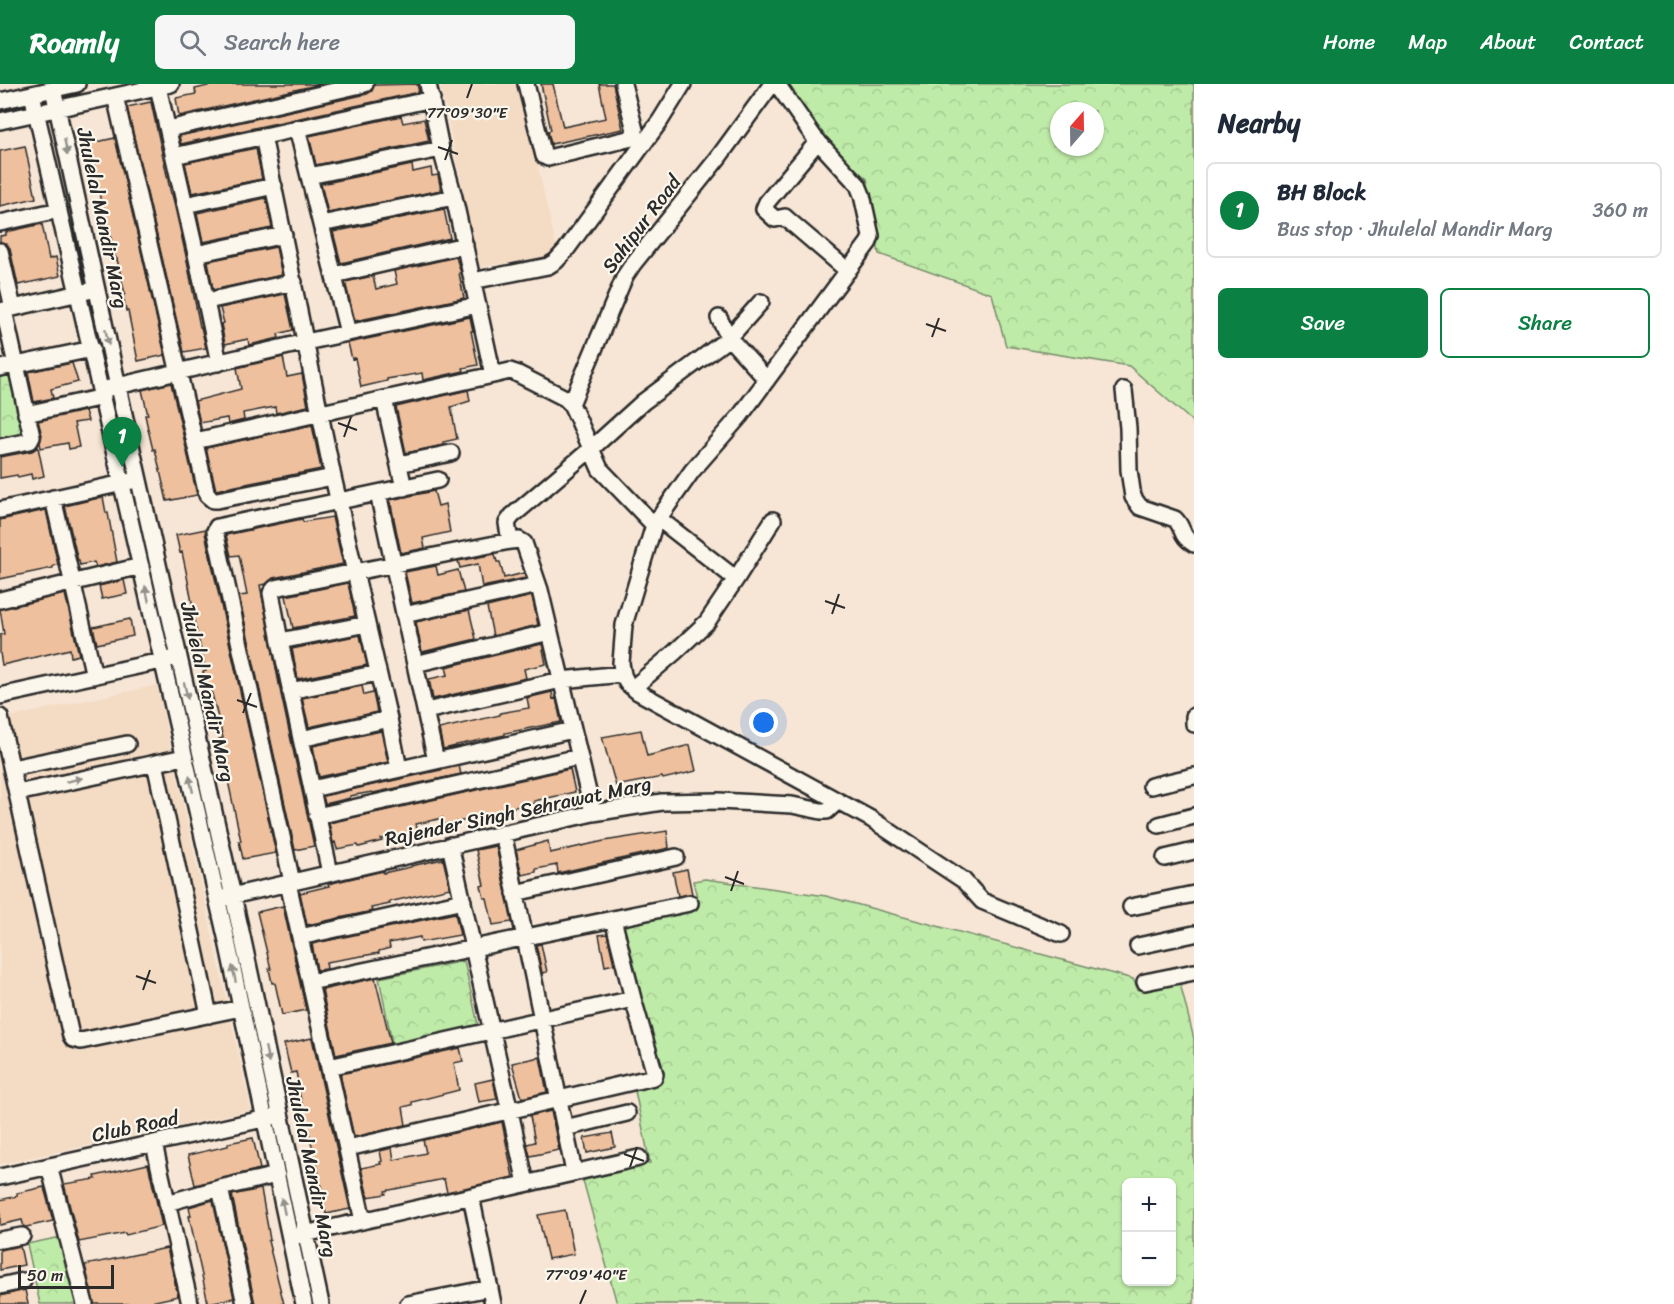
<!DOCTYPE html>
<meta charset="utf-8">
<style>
:root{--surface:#fff;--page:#f6f6f7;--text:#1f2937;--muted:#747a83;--line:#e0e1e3;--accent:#0b8043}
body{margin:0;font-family:Sriracha,sans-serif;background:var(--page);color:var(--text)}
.controls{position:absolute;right:18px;bottom:18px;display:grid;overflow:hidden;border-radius:9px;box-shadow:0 2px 4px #0004}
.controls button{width:54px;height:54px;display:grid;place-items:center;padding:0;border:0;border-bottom:2px solid var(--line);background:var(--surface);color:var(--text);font:30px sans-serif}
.compass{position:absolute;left:1050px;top:18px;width:54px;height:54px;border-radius:50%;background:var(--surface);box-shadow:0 2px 4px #0004;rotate:20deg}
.scale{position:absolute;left:18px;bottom:15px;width:96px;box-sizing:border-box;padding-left:6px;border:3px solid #2b2b2b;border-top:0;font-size:16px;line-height:21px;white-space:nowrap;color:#2b2b2b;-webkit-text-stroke:4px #fbf7ec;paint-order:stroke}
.you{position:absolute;left:764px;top:639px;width:21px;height:21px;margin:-15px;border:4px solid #fff;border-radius:50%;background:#1a73e8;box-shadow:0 0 0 9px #1a73e833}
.badge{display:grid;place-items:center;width:39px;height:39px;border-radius:50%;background:var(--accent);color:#fff;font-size:20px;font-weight:700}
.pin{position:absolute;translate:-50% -50px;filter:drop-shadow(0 2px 3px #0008)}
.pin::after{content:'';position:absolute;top:32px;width:21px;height:18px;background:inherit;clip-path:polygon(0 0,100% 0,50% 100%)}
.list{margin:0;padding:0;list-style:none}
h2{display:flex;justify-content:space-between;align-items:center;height:78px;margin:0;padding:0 24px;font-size:26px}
h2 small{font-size:20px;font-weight:400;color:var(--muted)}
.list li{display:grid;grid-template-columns:39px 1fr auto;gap:18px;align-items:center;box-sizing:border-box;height:96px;margin:0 12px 12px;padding:0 12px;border:2px solid var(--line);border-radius:9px}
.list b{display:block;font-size:22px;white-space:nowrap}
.list p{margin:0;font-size:20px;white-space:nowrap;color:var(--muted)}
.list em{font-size:20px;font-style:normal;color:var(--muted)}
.actions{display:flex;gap:12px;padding:18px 24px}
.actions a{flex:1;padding:14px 0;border:2px solid var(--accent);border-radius:9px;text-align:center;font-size:21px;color:var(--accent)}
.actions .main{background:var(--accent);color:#fff}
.icon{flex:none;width:33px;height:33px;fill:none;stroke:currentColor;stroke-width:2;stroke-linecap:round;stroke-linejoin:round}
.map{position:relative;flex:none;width:1194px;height:1220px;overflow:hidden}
header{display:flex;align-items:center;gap:36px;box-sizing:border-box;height:84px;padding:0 30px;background:var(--accent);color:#fff}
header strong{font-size:28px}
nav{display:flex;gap:33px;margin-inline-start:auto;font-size:21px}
.search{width:420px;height:54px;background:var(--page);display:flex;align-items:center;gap:15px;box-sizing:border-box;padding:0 21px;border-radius:9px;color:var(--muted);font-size:22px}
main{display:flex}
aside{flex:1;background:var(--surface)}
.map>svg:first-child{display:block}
.built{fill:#f4dbc4}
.park{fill:url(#park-crowns);stroke:#758b6a;stroke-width:1.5;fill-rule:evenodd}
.building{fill:#eec09e;stroke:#2b2b2b;stroke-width:1.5}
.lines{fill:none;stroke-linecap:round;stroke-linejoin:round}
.minor-casing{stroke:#2b2b2b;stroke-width:20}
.minor{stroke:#fbf7ec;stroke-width:15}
.oneway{fill:#93918c}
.ticks{fill:none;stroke:#2b2b2b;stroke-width:2}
.labels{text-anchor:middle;stroke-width:4.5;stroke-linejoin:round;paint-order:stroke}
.street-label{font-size:20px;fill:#2b2b2b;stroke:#fbf7ec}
.ticks-label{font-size:15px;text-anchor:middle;fill:#2b2b2b;stroke:#fbf7ec;stroke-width:4.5;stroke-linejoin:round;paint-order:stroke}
</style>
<header>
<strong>Roamly</strong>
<div class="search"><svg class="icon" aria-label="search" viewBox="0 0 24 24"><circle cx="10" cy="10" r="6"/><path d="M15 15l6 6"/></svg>Search here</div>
<nav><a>Home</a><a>Map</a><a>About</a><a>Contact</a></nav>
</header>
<main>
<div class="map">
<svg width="1194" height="1220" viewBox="0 0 1194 1220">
<defs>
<pattern id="park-crowns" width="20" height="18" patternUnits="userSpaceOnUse" patternTransform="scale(1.5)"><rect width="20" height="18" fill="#bfeba8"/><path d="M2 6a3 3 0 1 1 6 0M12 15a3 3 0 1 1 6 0" fill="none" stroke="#a4ca91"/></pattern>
</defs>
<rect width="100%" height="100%" fill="#f7e6d5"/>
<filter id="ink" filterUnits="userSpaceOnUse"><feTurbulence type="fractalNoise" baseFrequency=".0167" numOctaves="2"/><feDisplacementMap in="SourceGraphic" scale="12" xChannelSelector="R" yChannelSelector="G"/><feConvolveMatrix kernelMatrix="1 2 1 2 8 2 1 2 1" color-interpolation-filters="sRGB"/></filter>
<g filter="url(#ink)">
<!-- built -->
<path class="built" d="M 440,0 L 519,0 L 556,162 L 553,172 L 480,183 Z
M 157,601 L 251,1026 L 0,1080 L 0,635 Z"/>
<!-- park -->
<path class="park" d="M 784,0 L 1194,0 L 1194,347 L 1193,338 L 1129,282 L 1006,262 L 992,210 L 879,170 L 867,95 L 820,54 ZM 1059,27 L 1095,27 L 1095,63 L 1059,63 Z
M 13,287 L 27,353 L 0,358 L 0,290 Z
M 705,795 L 826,812 L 1133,895 L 1138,906 L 1180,899 L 1194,955 L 1194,1220 L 617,1220 L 583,1096 L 650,1079 L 634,1002 L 663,996 L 619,840 L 699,821 L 693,797 ZM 1126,1098 L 1172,1098 L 1172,1198 L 1126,1198 Z
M 464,877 L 479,945 L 393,963 L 379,894 Z
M 66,1152 L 80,1220 L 40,1220 L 27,1160 Z"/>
<!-- building -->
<path class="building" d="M 208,0 L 321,0 L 179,32 L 176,14 L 196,10 L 195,5 L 208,2 Z
M 417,0 L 419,8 L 181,60 L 179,52 L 367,10 L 372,7 L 374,1 Z
M 541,0 L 553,0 L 563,43 L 606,34 L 599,0 L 613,0 L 623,45 L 551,60 L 548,47 L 551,46 Z
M 151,18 L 171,110 L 172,110 L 186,172 L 200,243 L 201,243 L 206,264 L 184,268 L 127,23 Z
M 401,32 L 403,39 L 424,35 L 429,57 L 316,81 L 309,52 Z
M 115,54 L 165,271 L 138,277 L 128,227 L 126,227 L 123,211 L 125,210 L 117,175 L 116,176 L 104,124 L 102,125 L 93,74 L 90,75 L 87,60 Z
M 25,62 L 36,114 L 0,122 L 0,67 Z
M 256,64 L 262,95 L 192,109 L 185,79 Z
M 412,81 L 413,88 L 431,84 L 432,92 L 438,91 L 441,106 L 328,129 L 321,100 Z
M 266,114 L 272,144 L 203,158 L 197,129 Z
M 444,125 L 450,154 L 341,179 L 333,148 Z
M 42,140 L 49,175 L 56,173 L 60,192 L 18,201 L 10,165 L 7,160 L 0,158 L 0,152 L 6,151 L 6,148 Z
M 276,163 L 282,191 L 213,206 L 208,177 Z
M 456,173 L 461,189 L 459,189 L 464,214 L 355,237 L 345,198 L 373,192 L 376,205 L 397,200 L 394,187 Z
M 285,210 L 293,246 L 278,250 L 279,254 L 249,261 L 248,255 L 225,260 L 221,240 L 224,239 L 220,224 Z
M 470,233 L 473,247 L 471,247 L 478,281 L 463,284 L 464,287 L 423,296 L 422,289 L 387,295 L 387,297 L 361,303 L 355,274 L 352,275 L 348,259 Z
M 283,273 L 287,293 L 302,290 L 308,322 L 276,329 L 275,323 L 243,329 L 244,336 L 228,340 L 227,334 L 200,339 L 195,317 L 241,305 L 237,284 Z
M 72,279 L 78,298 L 51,305 L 53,314 L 34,318 L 28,288 Z
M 171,299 L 197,411 L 167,417 L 155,365 L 153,366 L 148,345 L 145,331 L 148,331 L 142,306 Z
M 468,306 L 470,317 L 451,323 L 457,355 L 443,358 L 443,361 L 406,369 L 396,323 Z
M 85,327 L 88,337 L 74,339 L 79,363 L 69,365 L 68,359 L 41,364 L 40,359 L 42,351 L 38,337 Z
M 312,341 L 321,385 L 216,406 L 206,364 Z
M 38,363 L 44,392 L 32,395 L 31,390 L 18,393 L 17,391 L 0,394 L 0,373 L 32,367 Z
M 434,407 L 438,422 L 445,420 L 450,448 L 423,454 L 425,464 L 401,469 L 390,416 Z
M 103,413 L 106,429 L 108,429 L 117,478 L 96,483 L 94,478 L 80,481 L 79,477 L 78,477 L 65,422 Z
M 46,426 L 58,481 L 53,482 L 53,484 L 0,495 L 0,436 Z
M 332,433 L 343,480 L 273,494 L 266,500 L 260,501 L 281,610 L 314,762 L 295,766 L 239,512 L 247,511 L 239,471 L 231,472 L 226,451 L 302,435 L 303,438 Z
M 206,445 L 205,449 L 276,769 L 243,775 L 239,757 L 241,757 L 219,655 L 223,654 L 210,602 L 206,603 L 203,588 L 206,587 L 191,524 L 193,524 L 186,487 L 182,468 L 180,469 L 176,451 Z
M 495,470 L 497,478 L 500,478 L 504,494 L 524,489 L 526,494 L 482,503 L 478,480 L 460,484 L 458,477 Z
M 436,482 L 438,491 L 458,486 L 464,508 L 412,519 L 405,488 Z
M 124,496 L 127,510 L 102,515 L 99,502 Z
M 348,499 L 355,532 L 293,544 L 286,512 Z
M 65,510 L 79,571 L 71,573 L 70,565 L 2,581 L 0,569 L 0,551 L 4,550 L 0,525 Z
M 532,512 L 538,541 L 493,552 L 487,523 Z
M 469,526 L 476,555 L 422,568 L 416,538 Z
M 130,535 L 133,552 L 97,560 L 93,543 Z
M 360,551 L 367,581 L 298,595 L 292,565 Z
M 542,560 L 546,580 L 524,585 L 526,594 L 433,615 L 429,595 L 448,591 L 446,583 Z
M 362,602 L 364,611 L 373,609 L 377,628 L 309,643 L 302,614 Z
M 552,608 L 553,615 L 556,614 L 561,638 L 505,649 L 505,651 L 456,661 L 456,662 L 443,665 L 439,645 L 500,631 L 500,629 L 529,624 L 527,614 Z
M 641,646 L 647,672 L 690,661 L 696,687 L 663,695 L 662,693 L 616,702 L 602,653 Z
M 381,647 L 388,678 L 319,693 L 313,662 Z
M 459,682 L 461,690 L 373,709 L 372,708 L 350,712 L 350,714 L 325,720 L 323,712 Z
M 570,685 L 575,708 L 534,717 L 535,719 L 509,724 L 509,727 L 444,741 L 443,734 L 416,740 L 418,749 L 406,752 L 406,750 L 381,755 L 382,757 L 359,763 L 358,761 L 337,765 L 335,758 L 333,759 L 329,739 Z
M 667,747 L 669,764 L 558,789 L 557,781 L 536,785 L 536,788 L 522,791 L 516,766 L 548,757 L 550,769 L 604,757 Z
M 496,762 L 512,838 L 493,841 L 487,814 L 484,814 L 481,802 L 484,801 L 476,766 Z
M 443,775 L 450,804 L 389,818 L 390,820 L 371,824 L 372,827 L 307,841 L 300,809 L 329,802 L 328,800 L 383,787 L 383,789 L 411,783 L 411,782 Z
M 687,785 L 692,810 L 678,812 L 673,788 Z
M 283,822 L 306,926 L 282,931 L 275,899 L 272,899 L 269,885 L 271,885 L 257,828 Z
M 455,829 L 460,851 L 421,858 L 420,853 L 389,859 L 390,864 L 379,867 L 379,869 L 326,878 L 327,885 L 317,886 L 312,860 Z
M 607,850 L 614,880 L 605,882 L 599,851 Z
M 541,860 L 547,888 L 542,889 L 536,861 Z
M 375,894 L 391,959 L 336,971 L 322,906 Z
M 312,954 L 350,1125 L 326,1130 L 317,1080 L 313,1081 L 309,1067 L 313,1066 L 299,1008 L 300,1007 L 296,988 L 291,989 L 284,960 Z
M 460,964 L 463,977 L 454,979 L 459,1006 L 412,1018 L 412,1021 L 403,1023 L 406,1041 L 354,1053 L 340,990 Z
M 540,973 L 547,1008 L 522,1014 L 512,979 Z
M 493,995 L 497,1015 L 479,1018 L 475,999 Z
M 551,1027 L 559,1066 L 530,1072 L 527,1060 L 535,1058 L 530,1032 Z
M 502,1038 L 513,1093 L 447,1108 L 444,1095 L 385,1107 L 386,1110 L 368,1113 L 361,1084 L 381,1080 L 380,1078 L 382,1077 L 380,1067 L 392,1064 L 394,1076 L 426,1069 L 423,1056 Z
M 612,1049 L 615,1063 L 587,1069 L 584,1054 Z
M 253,1054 L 260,1085 L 195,1101 L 188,1071 L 228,1062 L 228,1059 Z
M 148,1080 L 162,1142 L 126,1151 L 125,1149 L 79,1158 L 64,1100 L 96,1095 L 95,1092 Z
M 44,1103 L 53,1137 L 26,1143 L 24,1143 L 22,1136 L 0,1141 L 0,1116 L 17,1112 L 17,1109 Z
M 261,1105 L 268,1144 L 270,1156 L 268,1157 L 284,1220 L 255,1220 L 232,1111 Z
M 213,1116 L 234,1214 L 208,1219 L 189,1132 L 191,1132 L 189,1123 Z
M 565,1126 L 574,1170 L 548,1175 L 538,1131 Z
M 20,1162 L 24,1181 L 0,1186 L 0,1166 Z
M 167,1164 L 178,1212 L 142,1220 L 94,1220 L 85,1181 Z
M 25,1206 L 28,1220 L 0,1220 L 0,1212 Z"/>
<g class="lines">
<defs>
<path id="minor" d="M 526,0 L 544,72 L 548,74 L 632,54 L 635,46 L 623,0
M 777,0 L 814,53 L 858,101 L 862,111 L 871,152 L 869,158 L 740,332 L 692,387 L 654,441 L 624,541 L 621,579 L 623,591 L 627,599 L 638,608 L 871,735 L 963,796 L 982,817 L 1061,850
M 158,3 L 196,170 L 219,279
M 53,5 L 124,330 L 242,852 L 321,1220
M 32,10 L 227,857 L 304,1220
M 115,12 L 207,411 L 213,416 L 217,416 L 333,393
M 0,17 L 77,0
M 0,37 L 171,0
M 297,44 L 348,249
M 168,45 L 365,0
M 263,52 L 333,393 L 389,635 L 399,685
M 818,57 L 767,118 L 764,125 L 775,135 L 785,133 L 787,135 L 848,187
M 174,72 L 432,15
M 309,92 L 441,65
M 185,121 L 274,102
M 0,139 L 59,126
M 321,140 L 454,113
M 0,167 L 13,224
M 196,170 L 284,151
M 334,191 L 465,161
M 472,197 L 548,182 L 556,177 L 566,166 L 660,37 L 683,0
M 207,217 L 294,198
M 4,226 L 16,281 L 92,265
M 0,227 L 88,207
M 719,234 L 729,254 L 767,296
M 0,284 L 16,281 L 32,353 L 30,357 L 0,363
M 493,291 L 510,287 L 516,289 L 565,314 L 571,320 L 578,335 L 600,385 L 654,441
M 109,304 L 306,258 L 478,221
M 1124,306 L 1128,344 L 1129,386 L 1133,413 L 1140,423 L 1175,435 C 1185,445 1179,451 1194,460
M 384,315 L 404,404
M 571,320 L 625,192 L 633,180 L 718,74 L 772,0
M 26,330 L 103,313
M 195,357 L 493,291 L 454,113 L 441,65 L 428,0
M 399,380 L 451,369
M 378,409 L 436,677
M 53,414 L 94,592
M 0,426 L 132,397
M 510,457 L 507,439 L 512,432 L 591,365 L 643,318 L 729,254 L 761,218
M 736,495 L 773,436
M 0,516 L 141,482
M 404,531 L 538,501
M 280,557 L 367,540
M 415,580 L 550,548
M 633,604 L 675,568 L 707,538 L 736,495 L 658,434
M 290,607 L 378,589
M 0,612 L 170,575
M 426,627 L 561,596 L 623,590
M 1194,632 L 1194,640
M 0,633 L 71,952 L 73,955 L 81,957 L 241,924
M 301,655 L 389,635
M 155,679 L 209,931
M 12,684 L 127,660
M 1151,702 L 1194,692
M 312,705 L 573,646
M 17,709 L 184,673
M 317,732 L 579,673
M 1159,741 L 1194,732
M 503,749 L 574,1088
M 450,761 L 526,1099
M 1165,774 L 1194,767
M 330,789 L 280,557 L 271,509 L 275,504 L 510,457 L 519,456 L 524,459 L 540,506 L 593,729
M 292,798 L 215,447 L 217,443 L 438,396
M 288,799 L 363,1137
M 515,809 L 676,773
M 223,814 L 593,729 L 662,718 L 719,717 L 792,721 L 821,727 L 827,727 L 838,717
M 1131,823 L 1194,810
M 300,853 L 463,817
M 1138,862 L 1194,850
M 310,898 L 690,819
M 1145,898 L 1194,888
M 329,983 L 633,915
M 565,1044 L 627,1029
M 154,1060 L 190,1220
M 348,1064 L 654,993 L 655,990 L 633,915 L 613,835
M 49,1082 L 85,1220
M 0,1093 L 272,1033
M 220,1104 L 245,1220
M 471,1112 L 493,1220
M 167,1119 L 220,1104 L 277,1091
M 296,1152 L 639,1074
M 0,1156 L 22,1152
M 0,1202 L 23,1197
M 408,1220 L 490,1204"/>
</defs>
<!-- minor casing -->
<use href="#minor" class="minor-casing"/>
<!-- minor -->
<use href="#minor" class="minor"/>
</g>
<!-- one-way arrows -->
<defs><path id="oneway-solid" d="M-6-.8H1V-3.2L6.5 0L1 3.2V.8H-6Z" transform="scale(1.5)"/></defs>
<g class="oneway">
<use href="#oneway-solid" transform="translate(66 63) rotate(78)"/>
<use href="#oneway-solid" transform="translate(107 253) rotate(78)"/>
<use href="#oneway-solid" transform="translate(147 510) rotate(-103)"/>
<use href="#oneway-solid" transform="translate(186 607) rotate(77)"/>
<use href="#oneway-solid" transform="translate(74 696) rotate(-13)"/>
<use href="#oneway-solid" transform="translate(191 700) rotate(-103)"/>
<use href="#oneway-solid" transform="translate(234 890) rotate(-102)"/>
<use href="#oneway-solid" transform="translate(267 971) rotate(78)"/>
<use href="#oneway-solid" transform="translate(283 1122) rotate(-102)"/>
</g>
</g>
<!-- ticks -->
<path class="ticks" d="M 467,14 L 472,0M 438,63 L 458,70M 445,76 L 452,56M 926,240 L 946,247M 932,253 L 939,234M 338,339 L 357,346M 344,353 L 351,333M 825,517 L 845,524M 832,530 L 839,510M 237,616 L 257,623M 243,629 L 251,609M 725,793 L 744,800M 731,807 L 738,787M 136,892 L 156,899M 143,906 L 150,886M 624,1070 L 644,1077M 630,1083 L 637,1063M 580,1220 L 586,1206"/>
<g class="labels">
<!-- street labels -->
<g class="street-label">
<text transform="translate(103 134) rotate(78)" y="7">Jhulelal Mandir Marg</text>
<text transform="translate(641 140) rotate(-53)" y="7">Sahipur Road</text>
<text transform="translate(208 608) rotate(77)" y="7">Jhulelal Mandir Marg</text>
<text transform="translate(518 727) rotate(-12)" y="7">Rajender Singh Sehrawat Marg</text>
<text transform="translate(135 1042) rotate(-12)" y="7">Club Road</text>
<text transform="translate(312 1083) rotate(78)" y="7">Jhulelal Mandir Marg</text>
</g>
</g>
<g class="ticks-label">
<text x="467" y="34">77°09'30"E</text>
<text x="586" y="1196">77°09'40"E</text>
</g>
</svg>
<div class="controls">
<button>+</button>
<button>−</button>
</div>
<svg class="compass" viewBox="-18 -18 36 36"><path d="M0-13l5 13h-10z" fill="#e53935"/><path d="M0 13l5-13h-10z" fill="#747a83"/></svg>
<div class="scale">50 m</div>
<div class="you"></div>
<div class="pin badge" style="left:122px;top:383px">1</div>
</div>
<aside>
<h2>Nearby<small></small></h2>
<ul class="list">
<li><span class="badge">1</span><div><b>BH Block</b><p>Bus stop · Jhulelal Mandir Marg</p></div><em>360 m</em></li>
</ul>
<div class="actions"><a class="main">Save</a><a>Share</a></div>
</aside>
</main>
